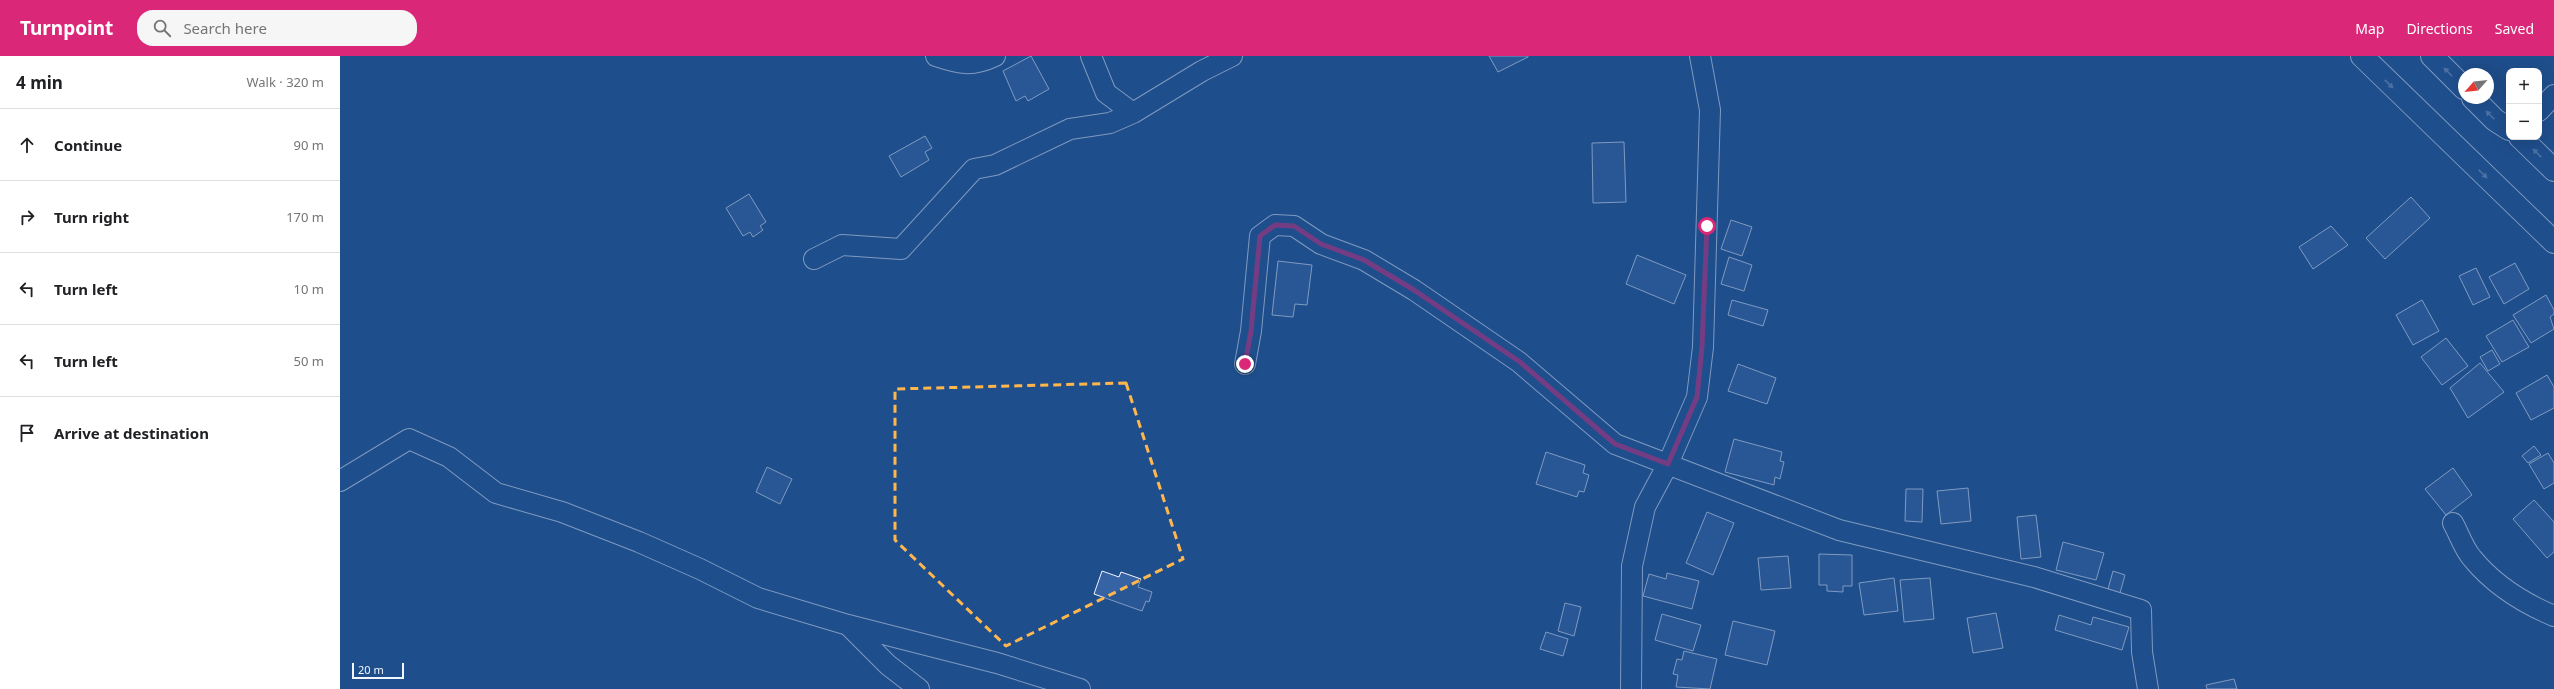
<!DOCTYPE html>
<meta charset="utf-8">
<style>
:root{--surface:#fff;--page:#f6f6f6;--text:#202124;--muted:#757577;--line:#e0e0e0;--accent:#db2777}
body{margin:0;font-family:"Noto Sans",sans-serif;background:var(--page);color:var(--text)}
.controls{position:absolute;right:12px;top:12px;display:grid;overflow:hidden;border-radius:8px;box-shadow:0 4px 16px #0002}
.controls button{width:36px;height:36px;display:grid;place-items:center;padding:0;border:0;border-bottom:1px solid var(--line);background:var(--surface);color:var(--text);font:20px sans-serif}
.compass{position:absolute;left:2118px;top:12px;width:36px;height:36px;border-radius:50%;background:var(--surface);box-shadow:0 4px 16px #0002;rotate:243deg}
.scale{position:absolute;left:12px;bottom:10px;width:52px;box-sizing:border-box;padding-left:4px;border:2px solid #f2f6ff;border-top:0;font-size:11px;line-height:14px;white-space:nowrap;color:#f2f6ff;-webkit-text-stroke:3px #1f4e8c;paint-order:stroke}
.stop{position:absolute;width:12px;height:12px;margin:-9px;border:3px solid #db2777;border-radius:50%;background:#fff}
.stop.end{background:#db2777;border-color:#fff;box-shadow:0 1px 4px #0008}
.list{margin:0;padding:0;list-style:none}
h2{display:flex;justify-content:space-between;align-items:center;height:52px;margin:0;padding:0 16px;font-size:17px}
h2 small{font-size:13px;font-weight:400;color:var(--muted)}
.list li{display:grid;grid-template-columns:26px 1fr auto;gap:12px;align-items:center;box-sizing:border-box;height:72px;padding:0 16px;border-top:1px solid var(--line)}
.list b{display:block;font-size:15px;white-space:nowrap}
.list em{font-size:13px;font-style:normal;color:var(--muted)}
.icon{flex:none;width:22px;height:22px;fill:none;stroke:currentColor;stroke-width:2;stroke-linecap:round;stroke-linejoin:round}
.map{position:relative;flex:none;width:2214px;height:633px;overflow:hidden}
header{display:flex;align-items:center;gap:24px;box-sizing:border-box;height:56px;padding:0 20px;background:var(--accent);color:#fff}
header strong{font-size:19px}
nav{display:flex;gap:22px;margin-inline-start:auto;font-size:14px}
.search{width:280px;height:36px;background:var(--page);display:flex;align-items:center;gap:10px;box-sizing:border-box;padding:0 14px;border-radius:16px;color:var(--muted);font-size:15px}
main{display:flex}
aside{flex:1;background:var(--surface)}
.map>svg:first-child{display:block}
.building{fill:#3563a3;stroke:#f2f6ff}
.lines{fill:none;stroke-linecap:round;stroke-linejoin:round}
.minor-casing{stroke:#f2f6ff;stroke-width:22}
.major-casing{stroke:#f2f6ff;stroke-width:24}
.minor{stroke:#1f4e8c;stroke-width:20}
.major{stroke:#1f4e8c;stroke-width:22}
.oneway{fill:#7e9ac0}
.route{stroke:#db2777;stroke-width:5}
.marked{fill:none;stroke:#ffb74d;stroke-width:3;stroke-dasharray:8 5;stroke-linejoin:round}
</style>
<header>
<strong>Turnpoint</strong>
<div class="search"><svg class="icon" aria-label="search" viewBox="0 0 24 24"><circle cx="10" cy="10" r="6"/><path d="M15 15l6 6"/></svg>Search here</div>
<nav><a>Map</a><a>Directions</a><a>Saved</a></nav>
</header>
<main>
<aside>
<h2>4 min<small>Walk · 320 m</small></h2>
<ul class="list">
<li><svg class="icon" aria-label="ahead" viewBox="0 0 24 24"><path d="M12 20V5M6 11l6-6 6 6"/></svg><div><b>Continue</b></div><em>90 m</em></li>
<li><svg class="icon" aria-label="right" viewBox="0 0 24 24"><path d="M7 20v-9h11M14 6l5 5-5 5"/></svg><div><b>Turn right</b></div><em>170 m</em></li>
<li><svg class="icon" aria-label="left" viewBox="0 0 24 24"><path d="M17 20v-9H6M10 6l-5 5 5 5"/></svg><div><b>Turn left</b></div><em>10 m</em></li>
<li><svg class="icon" aria-label="left" viewBox="0 0 24 24"><path d="M17 20v-9H6M10 6l-5 5 5 5"/></svg><div><b>Turn left</b></div><em>50 m</em></li>
<li><svg class="icon" aria-label="arrive" viewBox="0 0 24 24"><path d="M6 21V4h12l-3 4 3 4H6"/></svg><div><b>Arrive at destination</b></div></li>
</ul>
</aside>
<div class="map">
<svg width="2214" height="633" viewBox="0 0 2214 633">
<rect width="100%" height="100%" fill="#1f4e8c"/>
<!-- building -->
<path class="building" d="M 691,0 L 709,33 L 688,45 L 685,40 L 676,45 L 663,15 Z
M 1149,0 L 1188,0 L 1188,1 L 1158,16 Z
M 585,80 L 592,92 L 585,96 L 589,104 L 561,121 L 549,100 Z
M 1284,86 L 1286,146 L 1253,147 L 1252,87 Z
M 409,138 L 426,166 L 420,170 L 423,174 L 413,181 L 410,176 L 403,180 L 386,152 Z
M 2071,141 L 2090,162 L 2045,203 L 2026,182 Z
M 1391,164 L 1412,171 L 1402,200 L 1381,193 Z
M 1991,170 L 2008,189 L 1973,213 L 1959,191 Z
M 1297,199 L 1346,219 L 1334,248 L 1286,228 Z
M 1389,201 L 1412,209 L 1404,235 L 1381,228 Z
M 938,205 L 972,209 L 967,249 L 955,248 L 953,261 L 932,259 Z
M 2175,207 L 2189,233 L 2164,248 L 2149,221 Z
M 2136,212 L 2150,241 L 2133,249 L 2119,220 Z
M 2206,239 L 2214,254 L 2214,258 L 2210,261 L 2214,273 L 2191,287 L 2173,259 Z
M 1392,244 L 1428,254 L 1423,270 L 1388,259 Z
M 2082,244 L 2099,275 L 2073,289 L 2056,259 Z
M 2173,264 L 2189,291 L 2162,306 L 2146,280 Z
M 2106,282 L 2128,310 L 2102,329 L 2081,301 Z
M 2152,294 L 2160,308 L 2148,315 L 2140,301 Z
M 2140,307 L 2164,336 L 2128,362 L 2110,332 Z
M 1398,308 L 1436,322 L 1427,348 L 1388,335 Z
M 2207,319 L 2214,331 L 2214,352 L 2191,364 L 2176,337 Z
M 1394,383 L 1442,396 L 1440,405 L 1444,406 L 1440,423 L 1435,421 L 1434,429 L 1385,416 Z
M 2194,390 L 2201,399 L 2188,407 L 2182,400 Z
M 1206,396 L 1245,409 L 1243,417 L 1249,419 L 1244,436 L 1239,435 L 1237,441 L 1196,428 Z
M 2208,397 L 2214,407 L 2214,427 L 2204,433 L 2189,408 Z
M 427,411 L 452,423 L 440,448 L 416,436 Z
M 2113,412 L 2132,439 L 2106,459 L 2085,433 Z
M 1628,432 L 1631,465 L 1601,468 L 1597,435 Z
M 1566,433 L 1583,433 L 1582,466 L 1565,465 Z
M 2194,444 L 2214,466 L 2214,496 L 2207,502 L 2173,463 Z
M 1367,456 L 1394,467 L 1373,519 L 1346,507 Z
M 1696,459 L 1701,501 L 1681,503 L 1677,461 Z
M 1723,486 L 1764,497 L 1756,524 L 1716,514 Z
M 1479,498 L 1512,499 L 1512,530 L 1503,530 L 1503,536 L 1487,535 L 1487,529 L 1479,529 Z
M 1448,500 L 1451,532 L 1421,534 L 1418,502 Z
M 762,515 L 779,521 L 781,516 L 801,523 L 798,531 L 812,536 L 809,546 L 806,545 L 802,555 L 754,538 Z
M 1773,515 L 1785,519 L 1780,537 L 1768,533 Z
M 1327,517 L 1359,525 L 1352,553 L 1303,540 L 1309,518 L 1326,523 Z
M 1554,522 L 1558,555 L 1524,559 L 1519,527 Z
M 1590,522 L 1594,563 L 1564,566 L 1560,524 Z
M 1225,547 L 1241,551 L 1234,580 L 1218,575 Z
M 1656,557 L 1663,592 L 1633,597 L 1627,562 Z
M 1322,558 L 1361,569 L 1353,595 L 1315,584 Z
M 1719,559 L 1751,569 L 1753,561 L 1789,571 L 1782,594 L 1715,574 Z
M 1393,565 L 1435,575 L 1427,609 L 1385,599 Z
M 1206,576 L 1228,583 L 1223,600 L 1200,593 Z
M 1344,595 L 1377,603 L 1370,633 L 1336,631 L 1338,619 L 1333,618 L 1337,603 L 1342,604 Z
M 1894,623 L 1897,633 L 1867,633 L 1866,629 Z"/>
<g class="lines">
<defs>
<path id="minor" d="M 596,0 C 620,8 632,11 655,0
M 751,0 L 766,37 L 793,57
M 2199,55 L 2214,39
M 474,203 L 502,189 L 561,193 L 634,113 L 655,109 L 730,73 L 770,67 L 793,57 L 862,15 L 892,0
M 905,308 L 911,275 L 920,180 L 935,169 L 954,170 L 981,188 L 1024,204 L 1074,234 L 1179,306 L 1275,388 L 1499,474 L 1694,521 L 1801,554 L 1802,596 L 1808,633
M 0,425 L 69,383 L 109,401 L 156,437 L 222,456 L 299,486 L 360,513 L 418,542 L 508,569 L 657,607 L 740,633
M 2113,467 C 2119,478 2124,493 2132,502 C 2154,529 2183,547 2214,560
M 509,570 L 548,609 L 579,633
M 1291,633 L 1292,510 L 1305,451 L 1328,408 L 1357,341 L 1363,291 L 1370,54 L 1360,0"/>
<path id="major" d="M 2022,0 L 2214,186
M 2092,0 L 2124,32
M 2133,42 L 2155,64 L 2169,73
M 2180,81 L 2214,114"/>
</defs>
<!-- minor casing -->
<use href="#minor" class="minor-casing"/>
<!-- major casing -->
<use href="#major" class="major-casing"/>
<!-- minor -->
<use href="#minor" class="minor"/>
<!-- major -->
<use href="#major" class="major"/>
</g>
<!-- one-way arrows -->
<defs><path id="oneway-solid" d="M-6-.8H1V-3.2L6.5 0L1 3.2V.8H-6Z"/></defs>
<g class="oneway">
<use href="#oneway-solid" transform="translate(2108 16) rotate(-135)"/>
<use href="#oneway-solid" transform="translate(2049 28) rotate(44)"/>
<use href="#oneway-solid" transform="translate(2150 59) rotate(-135)"/>
<use href="#oneway-solid" transform="translate(2197 97) rotate(-136)"/>
<use href="#oneway-solid" transform="translate(2143 118) rotate(44)"/>
</g>
<g class="lines">
<!-- route -->
<path class="route" d="M 905,308 L 911,275 L 920,180 L 935,169 L 954,170 L 981,188 L 1024,204 L 1074,234 L 1180,306 L 1275,388 L 1328,408 L 1357,341 L 1362,291 L 1367,170"/>
</g>
<!-- marked area -->
<path d="M0 0H2214V633H0ZM 786,327 L 843,503 L 666,590 L 555,484 L 555,333 Z" fill="#1f4e8c" fill-opacity=".55" fill-rule="evenodd"/>
<path class="marked" d="M 786,327 L 843,503 L 666,590 L 555,484 L 555,333 Z"/>
</svg>
<div class="controls">
<button>+</button>
<button>−</button>
</div>
<svg class="compass" viewBox="-18 -18 36 36"><path d="M0-13l5 13h-10z" fill="#e53935"/><path d="M0 13l5-13h-10z" fill="#757577"/></svg>
<div class="scale">20 m</div>
<div class="stop" style="left:1367px;top:170px"></div>
<div class="stop end" style="left:905px;top:308px"></div>
</div>
</main>
